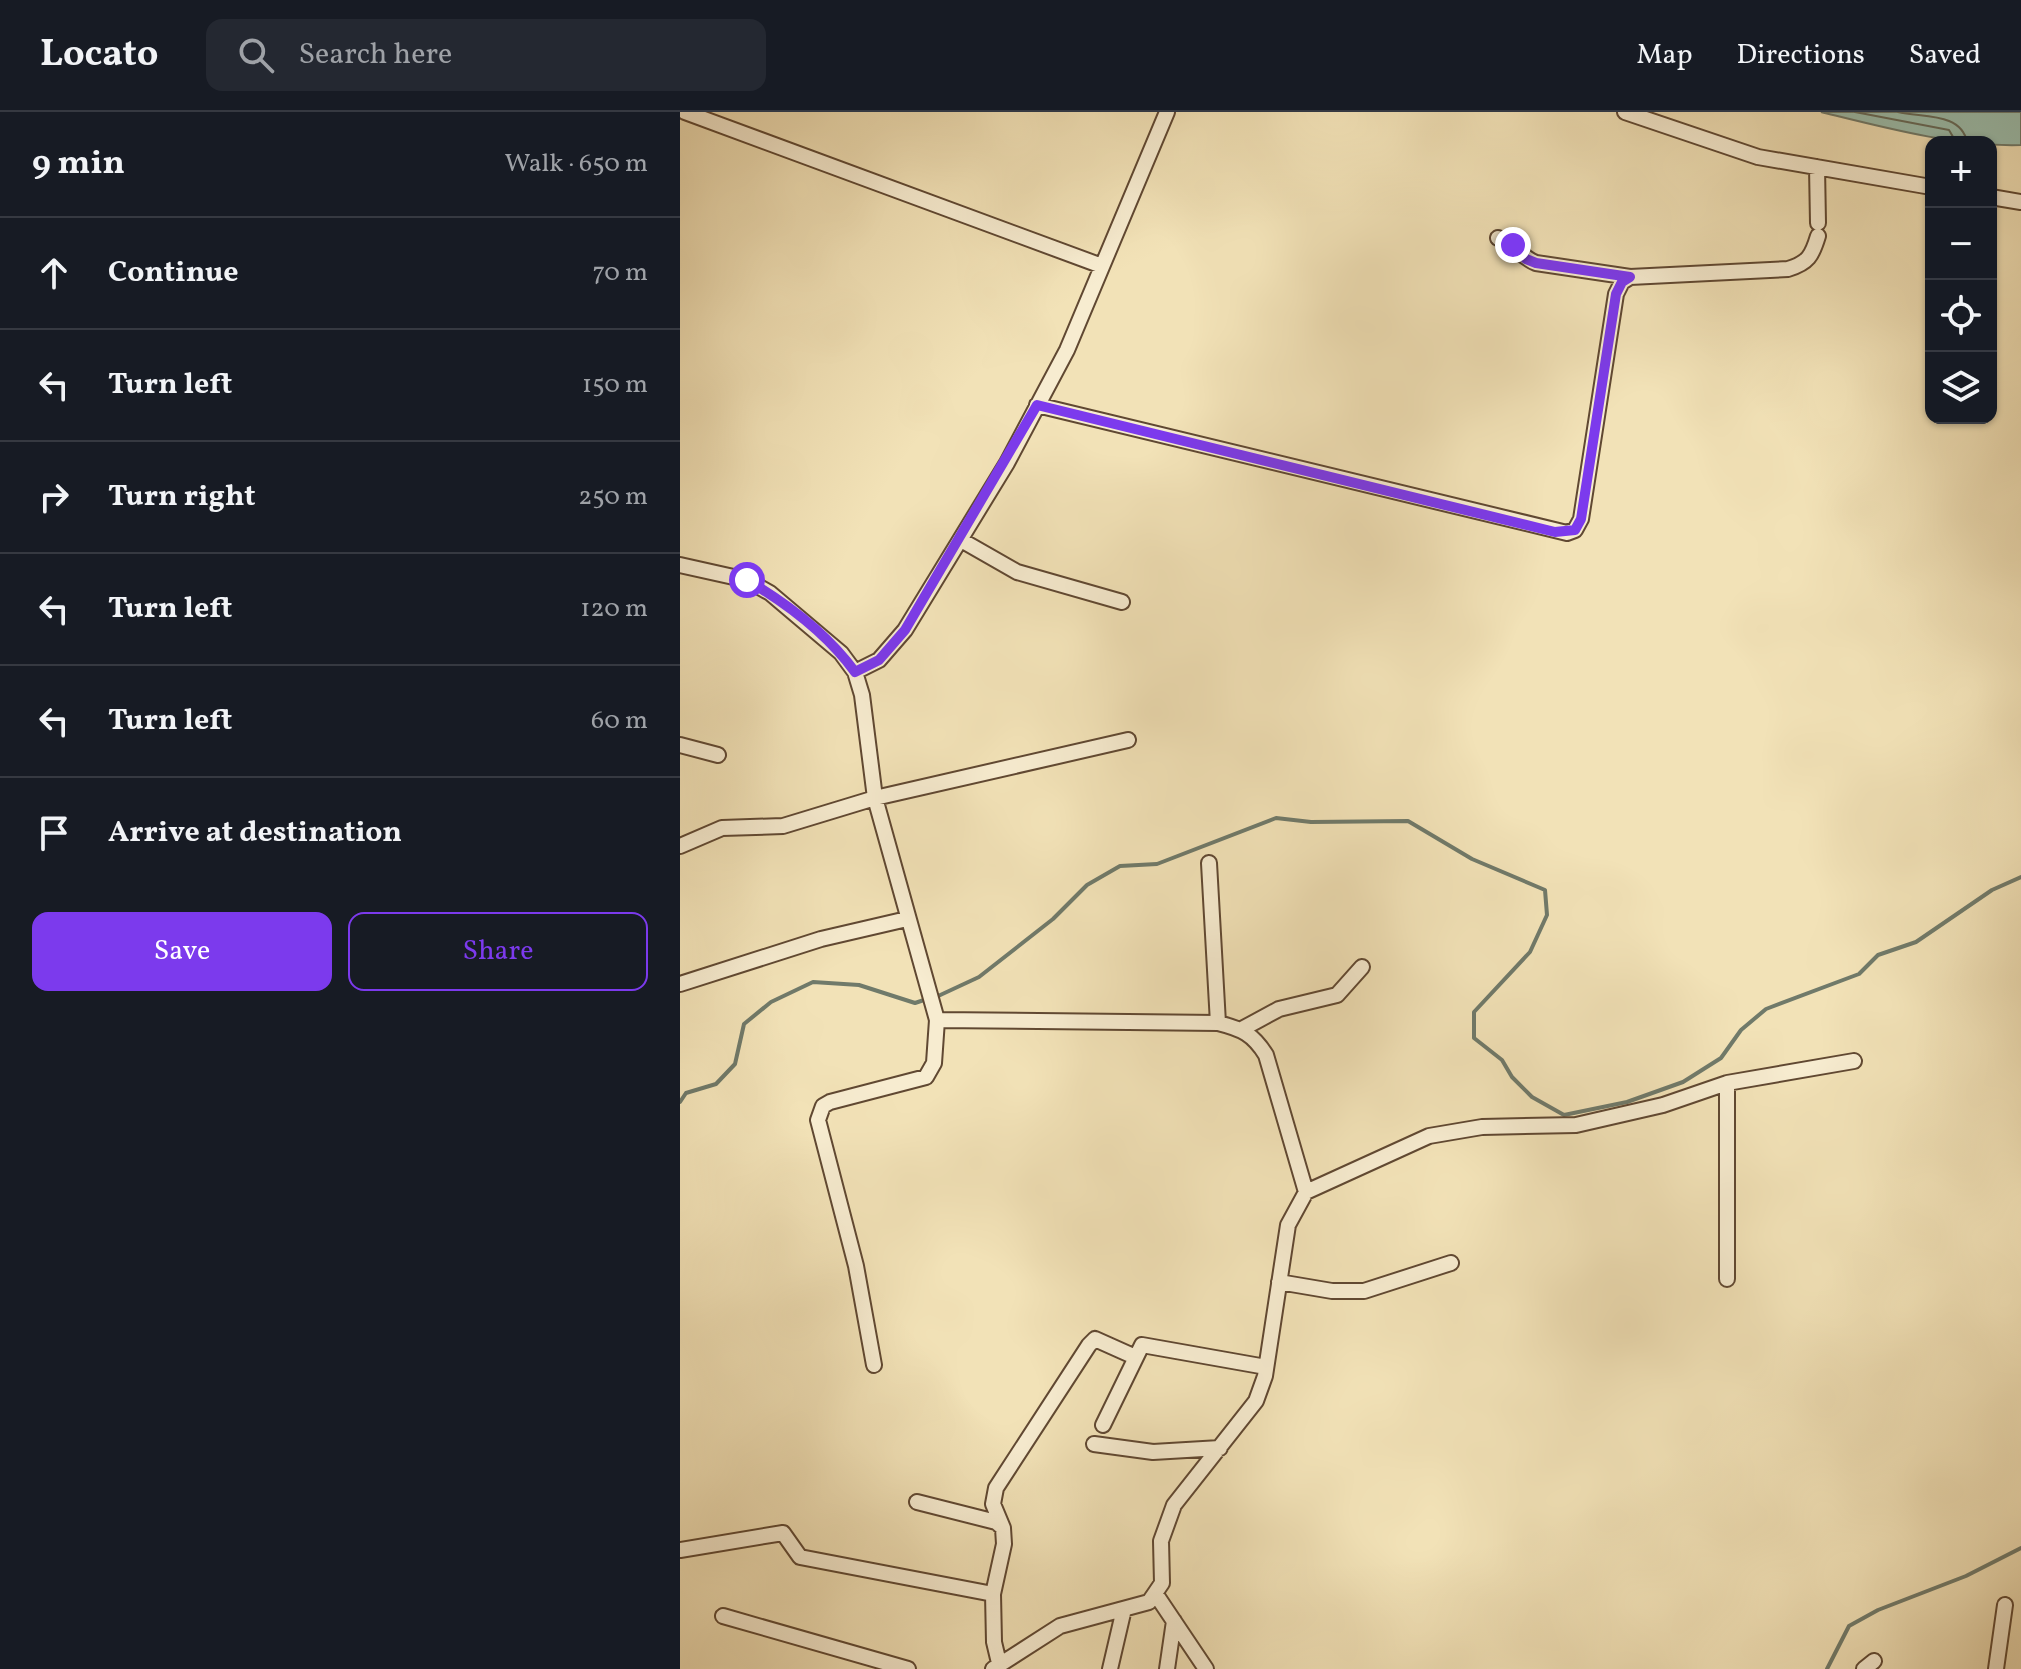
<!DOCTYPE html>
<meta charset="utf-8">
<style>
:root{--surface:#171b24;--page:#242831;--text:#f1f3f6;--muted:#9ea1a6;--line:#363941;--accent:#7c3aed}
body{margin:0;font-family:Vollkorn,serif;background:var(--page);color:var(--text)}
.controls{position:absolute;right:24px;top:24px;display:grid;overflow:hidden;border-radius:16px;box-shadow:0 2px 6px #0004}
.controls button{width:72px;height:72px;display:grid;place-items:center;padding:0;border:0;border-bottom:2px solid var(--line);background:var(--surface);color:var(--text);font:40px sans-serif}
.stop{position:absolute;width:24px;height:24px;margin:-18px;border:6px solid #7c3aed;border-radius:50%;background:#fff}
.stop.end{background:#7c3aed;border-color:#fff;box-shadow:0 2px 8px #0008}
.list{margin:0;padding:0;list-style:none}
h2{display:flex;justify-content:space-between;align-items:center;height:104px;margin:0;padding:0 32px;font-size:34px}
h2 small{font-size:26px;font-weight:400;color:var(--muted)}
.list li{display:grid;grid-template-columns:52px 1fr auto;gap:24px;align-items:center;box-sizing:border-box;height:112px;padding:0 32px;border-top:2px solid var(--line)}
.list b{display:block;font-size:30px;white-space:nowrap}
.list em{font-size:26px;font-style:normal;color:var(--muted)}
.actions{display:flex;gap:16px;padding:24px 32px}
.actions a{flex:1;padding:18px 0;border:2px solid var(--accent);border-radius:16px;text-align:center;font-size:28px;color:var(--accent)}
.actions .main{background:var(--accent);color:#fff}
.icon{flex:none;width:44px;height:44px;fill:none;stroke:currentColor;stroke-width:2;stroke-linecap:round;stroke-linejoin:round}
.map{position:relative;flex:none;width:1341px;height:1557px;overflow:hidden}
header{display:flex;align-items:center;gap:48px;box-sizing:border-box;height:112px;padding:0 40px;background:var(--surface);border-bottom:2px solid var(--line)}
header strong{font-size:38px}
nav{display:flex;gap:44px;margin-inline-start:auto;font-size:28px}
.search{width:560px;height:72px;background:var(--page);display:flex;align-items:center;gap:20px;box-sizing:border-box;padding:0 28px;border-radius:16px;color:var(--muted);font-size:30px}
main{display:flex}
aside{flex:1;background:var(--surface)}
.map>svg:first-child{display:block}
.water{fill:#9bbead;stroke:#707a6a;stroke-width:2}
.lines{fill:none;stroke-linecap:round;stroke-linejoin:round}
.shore{stroke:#666a59;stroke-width:2}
.stream{stroke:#707a6a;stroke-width:4}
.minor-casing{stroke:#604832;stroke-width:18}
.minor{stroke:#f7ecd0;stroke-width:14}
.route{stroke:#7c3aed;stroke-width:10}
</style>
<header>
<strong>Locato</strong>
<div class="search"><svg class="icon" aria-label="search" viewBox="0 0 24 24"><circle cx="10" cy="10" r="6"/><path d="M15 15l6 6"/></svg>Search here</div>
<nav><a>Map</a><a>Directions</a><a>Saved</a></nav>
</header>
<main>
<aside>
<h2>9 min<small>Walk · 650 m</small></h2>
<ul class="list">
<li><svg class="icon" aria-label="ahead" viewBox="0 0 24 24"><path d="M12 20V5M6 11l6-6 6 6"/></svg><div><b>Continue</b></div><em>70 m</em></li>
<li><svg class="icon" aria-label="left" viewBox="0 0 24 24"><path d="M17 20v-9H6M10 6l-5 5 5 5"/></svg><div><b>Turn left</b></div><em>150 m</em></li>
<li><svg class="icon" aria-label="right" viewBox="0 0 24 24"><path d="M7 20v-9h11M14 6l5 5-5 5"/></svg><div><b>Turn right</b></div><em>250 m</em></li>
<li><svg class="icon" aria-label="left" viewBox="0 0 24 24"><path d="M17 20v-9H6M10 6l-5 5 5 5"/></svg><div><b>Turn left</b></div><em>120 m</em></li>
<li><svg class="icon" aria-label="left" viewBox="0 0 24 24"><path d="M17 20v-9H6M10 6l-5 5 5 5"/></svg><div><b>Turn left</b></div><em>60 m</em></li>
<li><svg class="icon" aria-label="arrive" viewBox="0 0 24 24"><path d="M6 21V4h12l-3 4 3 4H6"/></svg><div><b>Arrive at destination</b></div></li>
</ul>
<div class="actions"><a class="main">Save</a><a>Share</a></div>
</aside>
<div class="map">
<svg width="1341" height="1557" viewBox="0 0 1341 1557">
<rect width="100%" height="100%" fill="#f2e2b7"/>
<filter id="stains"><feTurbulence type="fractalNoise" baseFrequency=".0025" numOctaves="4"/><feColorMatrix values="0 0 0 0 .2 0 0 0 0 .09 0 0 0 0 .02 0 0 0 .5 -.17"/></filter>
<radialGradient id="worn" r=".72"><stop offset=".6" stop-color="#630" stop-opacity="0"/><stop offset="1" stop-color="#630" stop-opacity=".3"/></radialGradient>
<!-- water -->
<path class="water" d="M 1141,0 L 1341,0 L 1341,33 C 1277,35 1206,16 1141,0 Z"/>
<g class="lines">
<!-- shore -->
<path class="shore" d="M 1175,0 L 1269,18 L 1276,30
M 1218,0 C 1242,6 1281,0 1287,30"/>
<!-- stream -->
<path class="stream" d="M 256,885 L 299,865 L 373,807 L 407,773 L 440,754 L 477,752 L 596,706 L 631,710 L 728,709 L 792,747 L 865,778 L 867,803 L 850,840 L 794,900 L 794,926 L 822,948 L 832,965 L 852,985 L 884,1003 L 947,990 L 1003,970 L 1041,946 L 1061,918 L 1086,897 L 1179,862 L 1198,843 L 1236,830 L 1312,778 L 1341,765
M 0,990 L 6,981 L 36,972 L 55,952 L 64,912 L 91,890 L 133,870 L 179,873 L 235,891 L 247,887
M 1147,1557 L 1169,1514 L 1198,1498 L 1286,1464 L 1341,1436"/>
<defs>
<path id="minor" d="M 5,0 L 422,154
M 945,0 L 1078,45 L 1251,75
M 1137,55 L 1138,111
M 1311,85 L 1341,90
M 818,126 C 834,130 840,145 856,151 L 950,165
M 357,293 L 887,421 L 895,418 L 901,407 L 936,182 L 942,170 L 950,165 L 1108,157 C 1128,151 1132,144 1138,124
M 281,428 L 337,460 L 442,490
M 0,453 L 67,468 L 90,481 L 161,541 L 175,560 L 182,583 L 195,686 L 257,908 L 254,951 L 246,965 L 150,990 L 143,994 L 138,1008 L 176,1154 L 194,1253
M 175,560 L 199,548 L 225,518 L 327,351 L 387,238 L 487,0
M 0,633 L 38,643
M 0,734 L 42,716 L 103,714 L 195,686 L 448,628
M 529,751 L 538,911
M 0,872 L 141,827 L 227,807
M 257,908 L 538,911 C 562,917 573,922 586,943 L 626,1080
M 562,917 L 599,897 L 657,883 L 682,855
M 1047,1167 L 1047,971
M 599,1170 L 652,1179 L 684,1179 L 771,1151
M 423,1313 L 462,1233 L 586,1255
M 414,1332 L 473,1340 L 540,1336
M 237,1390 L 316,1410 L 323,1416 L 324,1432 L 313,1482
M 323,1416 L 313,1392 L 316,1376 L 409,1233 L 415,1227 L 453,1244
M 0,1438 L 103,1421 L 120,1445 L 313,1482 L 314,1530 L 319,1551
M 477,1484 L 526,1557
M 43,1504 L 228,1557
M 313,1557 L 380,1514 L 469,1490 L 482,1471 L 481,1429 L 494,1393 L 576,1289 L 585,1264 L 608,1113 L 626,1080 L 749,1024 L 802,1015 L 896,1013 L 983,993 L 1047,971 L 1174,949
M 430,1557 L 444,1497
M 487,1557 L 494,1509
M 1184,1557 L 1194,1549
M 1316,1557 L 1325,1493"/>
</defs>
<!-- minor casing -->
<use href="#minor" class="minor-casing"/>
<!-- minor -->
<use href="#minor" class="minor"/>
</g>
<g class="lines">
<!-- route -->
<path class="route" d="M 67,468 C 106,491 148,523 175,560 L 199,548 L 225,518 L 357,293 L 875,420 L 895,418 L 901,407 L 936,182 L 942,170 L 950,165 L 856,151 L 846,147 L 833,133"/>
</g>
<rect width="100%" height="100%" filter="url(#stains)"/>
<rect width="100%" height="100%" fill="url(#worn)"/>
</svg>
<div class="controls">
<button>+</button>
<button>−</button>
<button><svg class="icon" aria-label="locate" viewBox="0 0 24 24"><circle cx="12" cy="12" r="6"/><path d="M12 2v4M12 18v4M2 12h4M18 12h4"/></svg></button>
<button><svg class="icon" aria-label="layers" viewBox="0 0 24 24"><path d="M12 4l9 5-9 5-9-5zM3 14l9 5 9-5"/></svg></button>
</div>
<div class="stop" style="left:67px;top:468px"></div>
<div class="stop end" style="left:833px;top:133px"></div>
</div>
</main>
